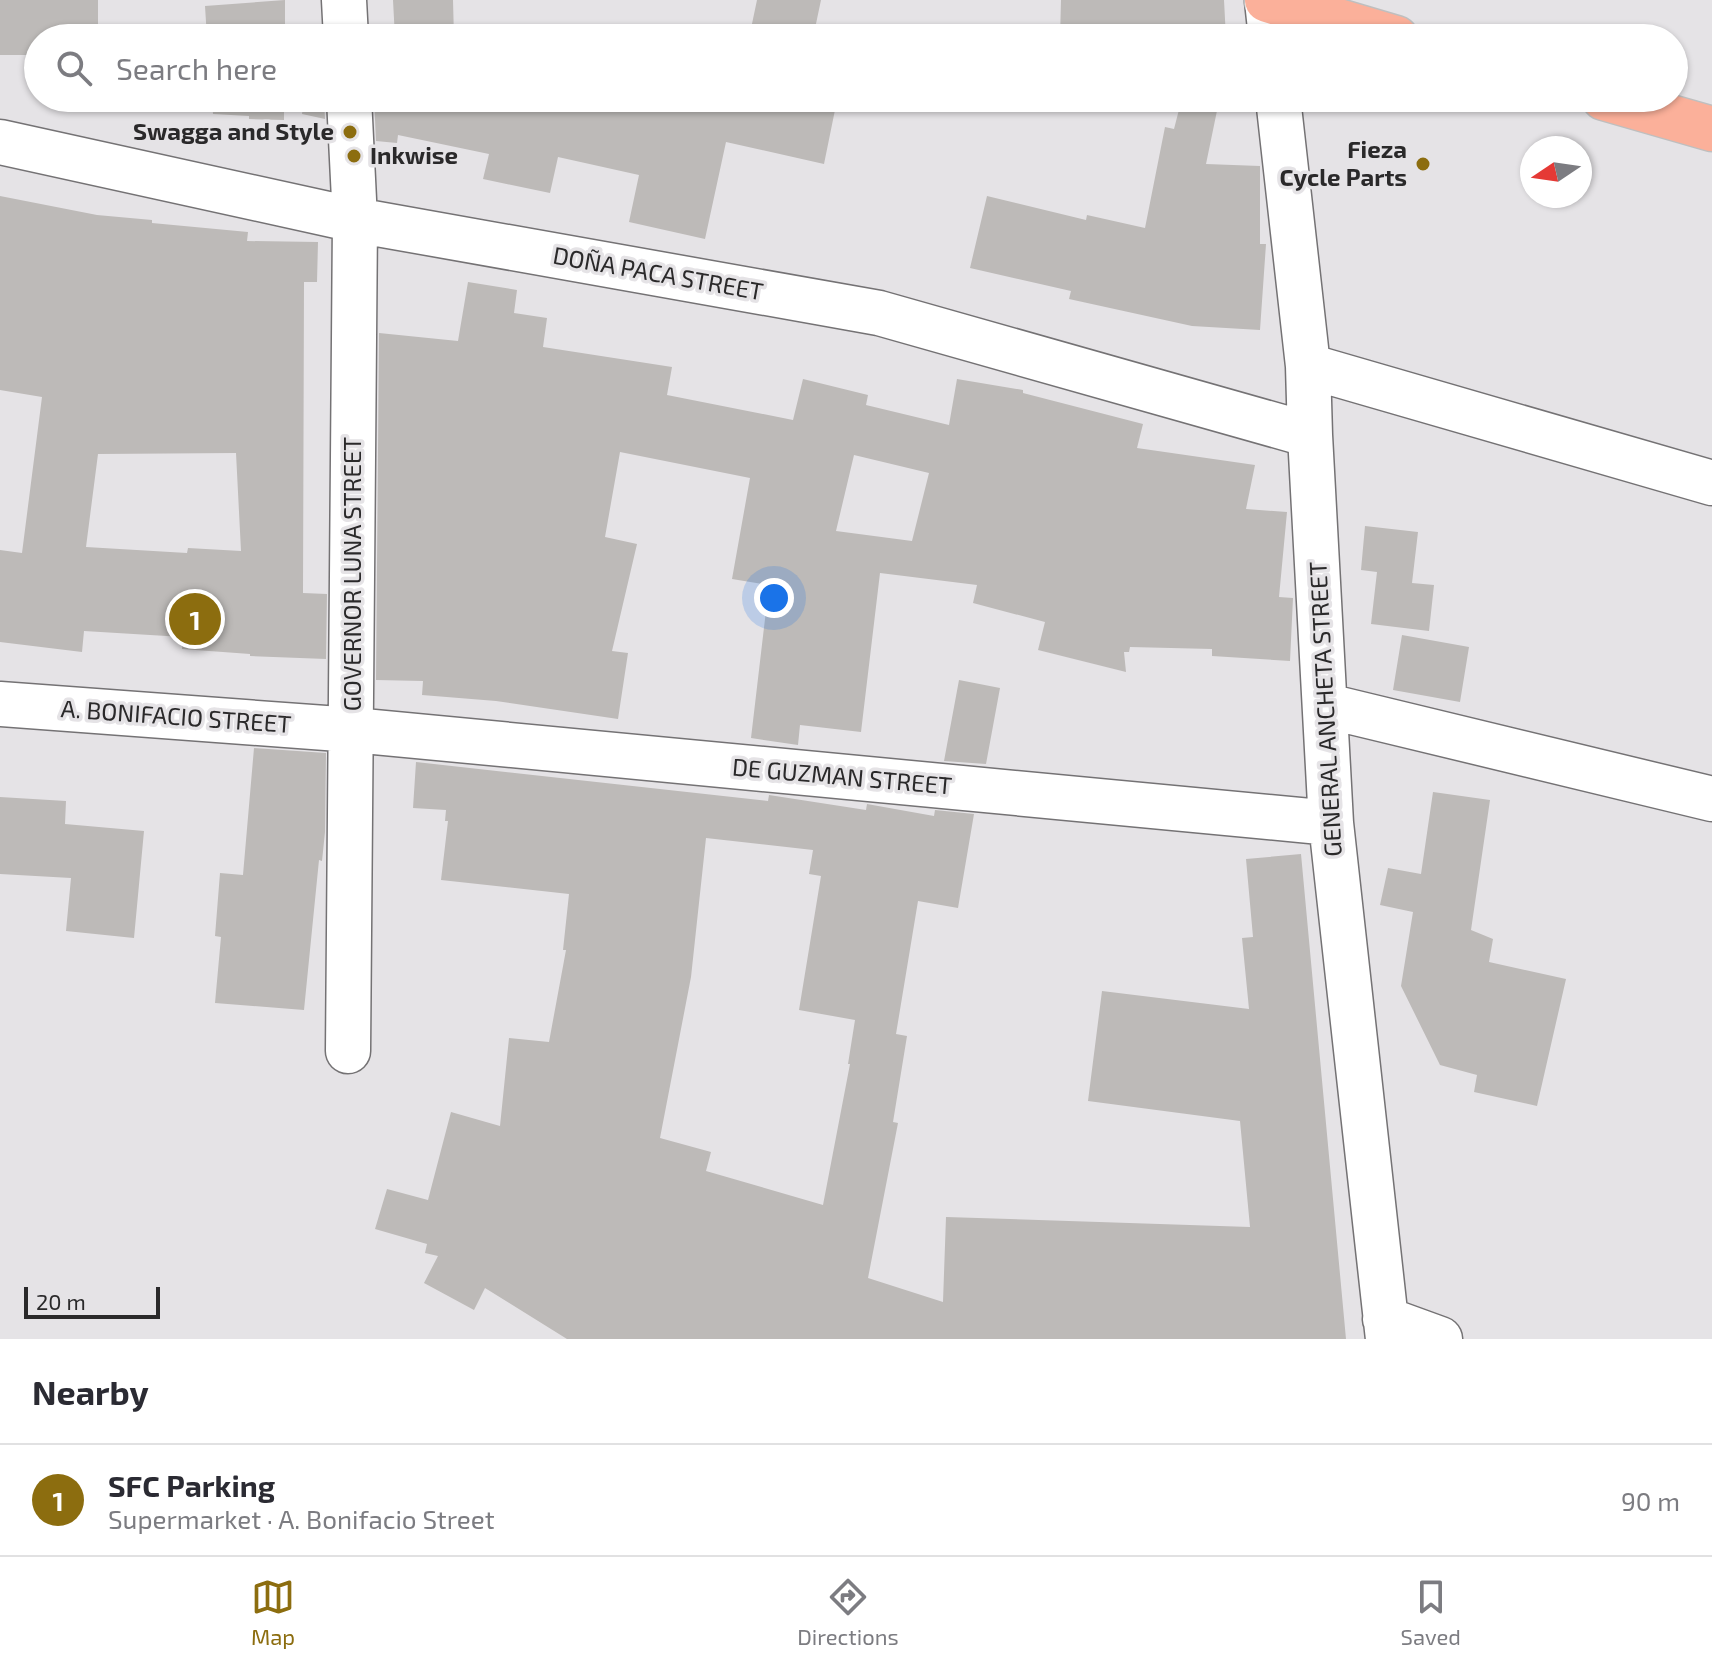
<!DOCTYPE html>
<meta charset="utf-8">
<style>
:root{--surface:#fff;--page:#f2f2f3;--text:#2b2b33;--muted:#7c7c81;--line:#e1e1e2;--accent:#8c6d0f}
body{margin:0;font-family:"Exo 2",sans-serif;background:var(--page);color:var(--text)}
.compass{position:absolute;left:1520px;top:136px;width:72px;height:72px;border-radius:50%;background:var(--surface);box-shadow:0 2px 6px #0004;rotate:257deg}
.scale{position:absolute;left:24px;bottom:20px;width:136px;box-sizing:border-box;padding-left:8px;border:4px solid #2a292a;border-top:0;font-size:22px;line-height:28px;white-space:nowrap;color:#2a292a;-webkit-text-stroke:6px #e5e3e6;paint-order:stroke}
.you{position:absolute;left:774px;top:598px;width:28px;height:28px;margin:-20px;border:6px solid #fff;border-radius:50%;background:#1a73e8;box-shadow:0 0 0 12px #1a73e833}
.badge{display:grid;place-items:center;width:52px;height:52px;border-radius:50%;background:var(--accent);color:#fff;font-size:26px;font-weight:700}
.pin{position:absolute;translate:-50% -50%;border:4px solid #fff;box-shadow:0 2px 8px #0006}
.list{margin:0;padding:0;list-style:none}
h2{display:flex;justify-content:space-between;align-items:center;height:104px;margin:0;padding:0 32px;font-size:34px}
h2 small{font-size:26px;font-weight:400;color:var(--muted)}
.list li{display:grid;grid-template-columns:52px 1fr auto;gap:24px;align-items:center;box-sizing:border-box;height:112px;padding:0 32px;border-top:2px solid var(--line)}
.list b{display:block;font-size:30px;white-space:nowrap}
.list p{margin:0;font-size:26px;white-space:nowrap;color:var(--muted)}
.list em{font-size:26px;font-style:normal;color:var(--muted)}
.icon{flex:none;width:44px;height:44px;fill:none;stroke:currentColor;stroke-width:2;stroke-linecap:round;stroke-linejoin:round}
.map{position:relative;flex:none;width:1712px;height:1339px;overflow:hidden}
.search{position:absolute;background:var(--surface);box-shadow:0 2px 6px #0004;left:24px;right:24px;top:24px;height:88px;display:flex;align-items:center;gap:20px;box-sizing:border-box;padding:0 28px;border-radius:44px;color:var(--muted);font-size:30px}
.sheet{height:216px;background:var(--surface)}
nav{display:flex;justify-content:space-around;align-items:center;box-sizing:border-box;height:112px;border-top:2px solid var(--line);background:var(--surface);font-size:22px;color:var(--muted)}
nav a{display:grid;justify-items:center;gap:4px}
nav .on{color:var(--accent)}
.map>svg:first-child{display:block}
.building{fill:#bdbab8;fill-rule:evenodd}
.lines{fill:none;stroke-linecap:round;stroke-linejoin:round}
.minor-casing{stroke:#747274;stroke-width:47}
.major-casing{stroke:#bfbfbf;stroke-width:47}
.minor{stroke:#fff;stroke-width:44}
.major{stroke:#fbb09a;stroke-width:44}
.poi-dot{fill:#8c6d0f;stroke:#e5e3e6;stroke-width:3}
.labels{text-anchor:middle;stroke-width:7;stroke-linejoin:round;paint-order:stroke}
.poi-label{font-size:24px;font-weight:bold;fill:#2a292a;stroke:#e5e3e6;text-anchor:end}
.street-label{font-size:24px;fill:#2a292a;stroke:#e5e3e6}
</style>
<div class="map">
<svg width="1712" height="1339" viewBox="0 0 1712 1339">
<rect width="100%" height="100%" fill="#e5e3e6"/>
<!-- building -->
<path class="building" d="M 0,0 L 98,0 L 98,38 L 38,38 L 38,55 L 0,55 Z
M 285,0 L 285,38 L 207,38 L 205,6 Z
M 393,0 L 453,0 L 454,38 L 395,38 Z
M 757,0 L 821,0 L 813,38 L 749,38 Z
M 1061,0 L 1224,0 L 1226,38 L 1060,38 Z
M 591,29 L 634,38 L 589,38 Z
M 212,98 L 284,98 L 284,120 L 249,119 L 249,116 L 213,114 Z
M 304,98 L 324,98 L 325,119 L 302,114 Z
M 374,98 L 802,98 L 836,105 L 824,164 L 726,142 L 705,239 L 629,222 L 639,175 L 558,157 L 550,193 L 483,179 L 489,154 L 398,135 L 397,143 L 376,141 Z
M 1182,98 L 1209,98 L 1219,101 L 1206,164 L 1260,166 L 1260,244 L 1266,244 L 1260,330 L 1192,326 L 1069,299 L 1071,291 L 970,268 L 987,196 L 1086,220 L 1087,215 L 1145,228 L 1165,127 L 1174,129 Z
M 0,196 L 97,215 L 152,220 L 152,223 L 248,232 L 247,241 L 318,242 L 317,282 L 304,282 L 303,593 L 327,594 L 326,659 L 250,656 L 250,654 L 182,649 L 183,637 L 84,631 L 82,652 L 0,642 L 0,550 L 22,553 L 42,397 L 0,390 ZM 236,453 L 241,551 L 188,548 L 187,553 L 86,547 L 98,454 Z
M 468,282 L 517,290 L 514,313 L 547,318 L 543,347 L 672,367 L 667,395 L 793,420 L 803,379 L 868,395 L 866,405 L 949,425 L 957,379 L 1023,390 L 1023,393 L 1143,424 L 1137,448 L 1255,465 L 1246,509 L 1287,512 L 1279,597 L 1293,598 L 1290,661 L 1212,656 L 1212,649 L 1130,647 L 1129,652 L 1124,652 L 1126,672 L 1038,650 L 1045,622 L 973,603 L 977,585 L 880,573 L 861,732 L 800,725 L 798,745 L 751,738 L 769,585 L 732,579 L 750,478 L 620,452 L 605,537 L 637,544 L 612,651 L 628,653 L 618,719 L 496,701 L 422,695 L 423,681 L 376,680 L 379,333 L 458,341 ZM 854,455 L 929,473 L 912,541 L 836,531 Z
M 1365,526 L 1418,532 L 1412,583 L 1434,585 L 1429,631 L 1371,624 L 1377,572 L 1361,570 Z
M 1402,635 L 1469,647 L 1460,702 L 1393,690 Z
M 959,680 L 1000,688 L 986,764 L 944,761 Z
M 254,748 L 326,753 L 325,832 L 322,861 L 319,860 L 304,1010 L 215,1003 L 221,937 L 215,936 L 220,873 L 243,875 Z
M 416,762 L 768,801 L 769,795 L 866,810 L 867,804 L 934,816 L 935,810 L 974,814 L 958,908 L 918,901 L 896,1034 L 907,1036 L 893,1122 L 898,1123 L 868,1278 L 943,1302 L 946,1217 L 1250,1227 L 1240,1121 L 1088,1101 L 1102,991 L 1249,1009 L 1242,938 L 1253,937 L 1246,859 L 1301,854 L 1346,1339 L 567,1339 L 485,1288 L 474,1310 L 424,1283 L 438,1256 L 425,1253 L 427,1244 L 375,1229 L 387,1189 L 428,1200 L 451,1112 L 500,1126 L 509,1038 L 549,1042 L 566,950 L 563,950 L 569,894 L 441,880 L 448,821 L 445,821 L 446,810 L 413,808 ZM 706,838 L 813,850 L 809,874 L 821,876 L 799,1010 L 855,1020 L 848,1064 L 850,1064 L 823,1205 L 706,1171 L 711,1152 L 660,1138 L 691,977 Z
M 1433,792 L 1490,800 L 1471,930 L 1493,939 L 1489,962 L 1566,979 L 1537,1106 L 1474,1092 L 1477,1075 L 1440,1065 L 1401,986 L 1413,912 L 1380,905 L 1388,868 L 1421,874 Z
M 0,797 L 66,801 L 65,824 L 144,831 L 134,938 L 66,931 L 71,878 L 0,874 Z"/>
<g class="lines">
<defs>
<path id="minor" d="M 344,0 L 346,38
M 1267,1 L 1271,38
M 1278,98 L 1308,366 L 1310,435 L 1331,823 L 1388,1339
M 0,142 L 355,220 L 879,313 L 1310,435
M 1308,366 L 1712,483
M 0,704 L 353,730 L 1331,823
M 1327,706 L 1712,799
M 348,1051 L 355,220 L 349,98
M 1385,1319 L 1440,1339"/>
<path id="major" d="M 1267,0 L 1396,38
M 1604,98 L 1712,129"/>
</defs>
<!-- minor casing -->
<use href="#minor" class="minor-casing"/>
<!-- major casing -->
<use href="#major" class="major-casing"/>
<!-- minor -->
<use href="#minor" class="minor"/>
<!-- major -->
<use href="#major" class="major"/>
</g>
<!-- markers -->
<g class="poi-dot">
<circle cx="350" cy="132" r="8"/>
<circle cx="354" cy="156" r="8"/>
<circle cx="1423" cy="164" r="8"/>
</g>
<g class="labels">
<!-- poi labels -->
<g class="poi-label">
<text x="334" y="140">Swagga and Style</text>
<text x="1407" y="158">Fieza<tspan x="1407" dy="28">Cycle Parts</tspan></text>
<text x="370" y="164" text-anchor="start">Inkwise</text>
</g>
<!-- street labels -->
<g class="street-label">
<text transform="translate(658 274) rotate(10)" y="8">DOÑA PACA STREET</text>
<text transform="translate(353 574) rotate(-90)" y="8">GOVERNOR LUNA STREET</text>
<text transform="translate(1326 709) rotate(-93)" y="8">GENERAL ANCHETA STREET</text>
<text transform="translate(176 717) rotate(4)" y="8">A. BONIFACIO STREET</text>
<text transform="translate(842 777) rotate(5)" y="8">DE GUZMAN STREET</text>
</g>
</g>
</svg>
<svg class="compass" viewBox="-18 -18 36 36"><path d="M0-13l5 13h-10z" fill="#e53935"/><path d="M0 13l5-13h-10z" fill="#7c7c81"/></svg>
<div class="scale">20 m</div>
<div class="you"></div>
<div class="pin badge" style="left:195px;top:619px">1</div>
<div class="search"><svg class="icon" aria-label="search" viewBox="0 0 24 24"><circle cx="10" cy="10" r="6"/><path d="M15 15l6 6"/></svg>Search here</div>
</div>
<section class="sheet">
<h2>Nearby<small></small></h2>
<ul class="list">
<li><span class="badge">1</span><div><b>SFC Parking</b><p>Supermarket · A. Bonifacio Street</p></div><em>90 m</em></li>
</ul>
</section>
<nav>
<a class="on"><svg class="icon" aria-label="map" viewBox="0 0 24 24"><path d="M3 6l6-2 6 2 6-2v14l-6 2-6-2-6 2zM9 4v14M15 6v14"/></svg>Map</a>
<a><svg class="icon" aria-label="directions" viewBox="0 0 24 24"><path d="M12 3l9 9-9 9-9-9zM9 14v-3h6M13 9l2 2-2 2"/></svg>Directions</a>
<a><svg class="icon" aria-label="saved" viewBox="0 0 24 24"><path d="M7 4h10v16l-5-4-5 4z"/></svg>Saved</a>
</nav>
